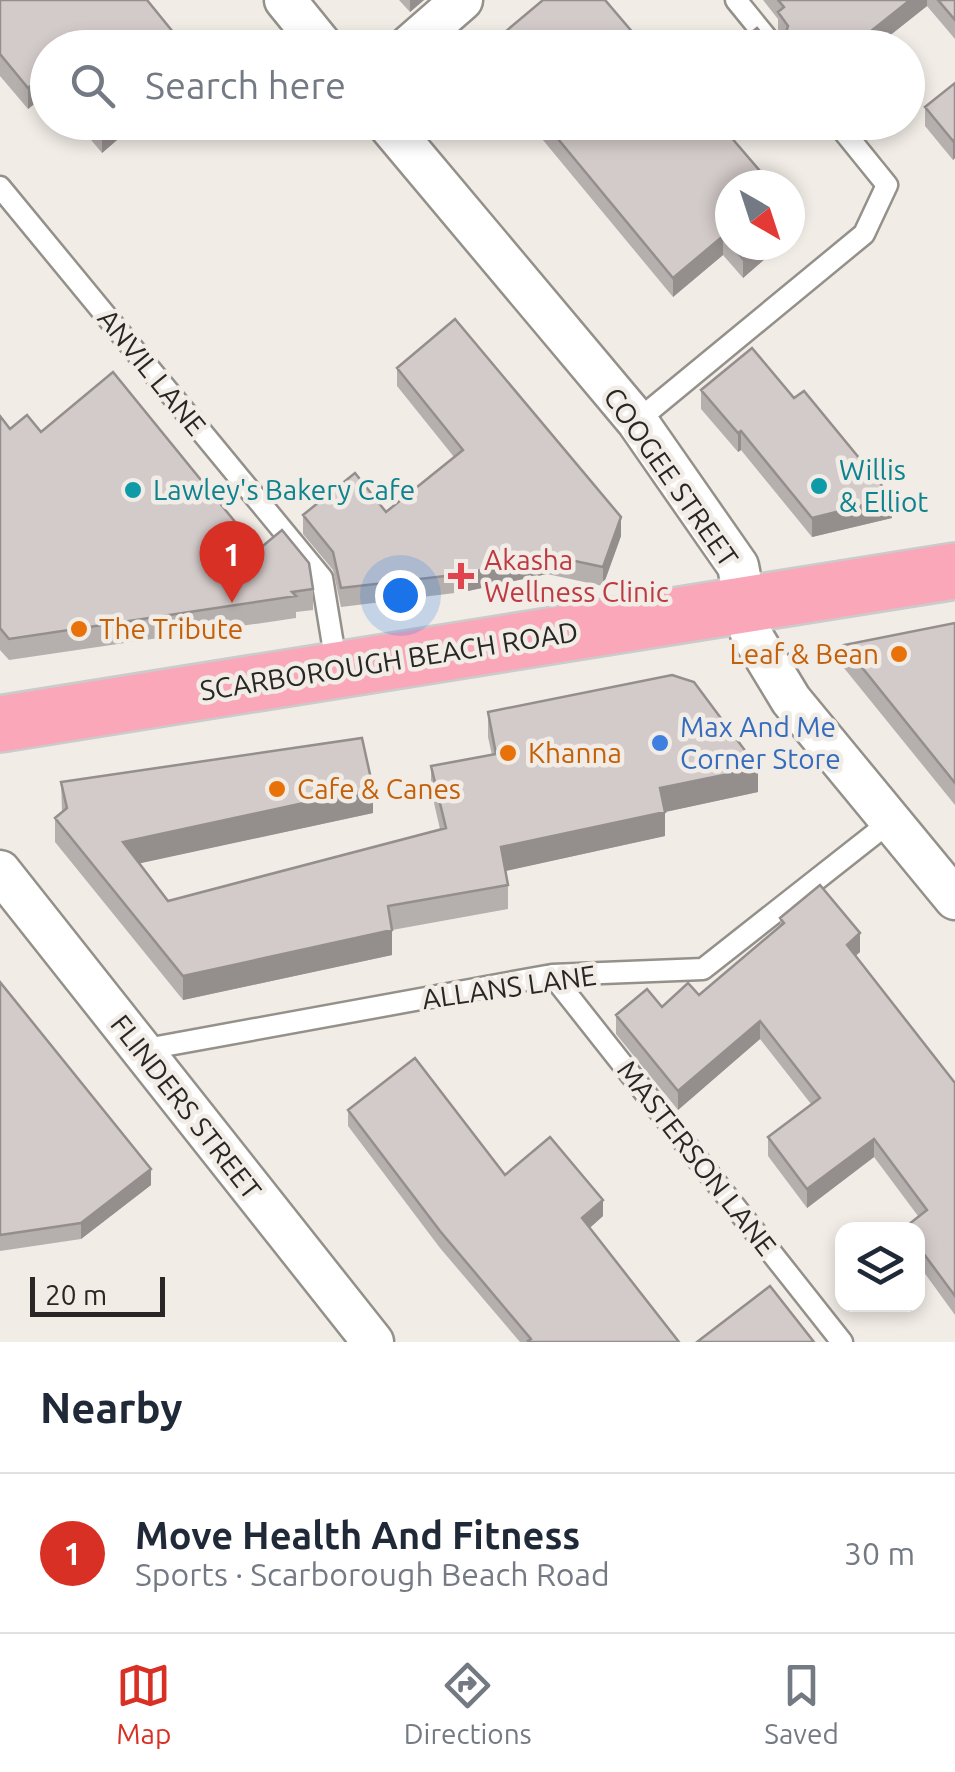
<!DOCTYPE html>
<meta charset="utf-8">
<style>
:root{--surface:#fff;--page:#f2f2f3;--text:#1f2937;--muted:#747a83;--line:#e0e1e3;--accent:#d93025}
body{margin:0;font-family:Ubuntu,sans-serif;background:var(--page);color:var(--text)}
.controls{position:absolute;right:30px;bottom:30px;display:grid;overflow:hidden;border-radius:20px;box-shadow:0 5px 15px #0003}
.controls button{width:90px;height:90px;display:grid;place-items:center;padding:0;border:0;border-bottom:2px solid var(--line);background:var(--surface);color:var(--text);font:50px sans-serif}
.compass{position:absolute;left:715px;top:170px;width:90px;height:90px;border-radius:50%;background:var(--surface);box-shadow:0 5px 15px #0003;rotate:141deg}
.scale{position:absolute;left:30px;bottom:25px;width:135px;box-sizing:border-box;padding-left:10px;border:5px solid #282725;border-top:0;font-size:28px;line-height:35px;white-space:nowrap;color:#282725;-webkit-text-stroke:8px #f1ece6;paint-order:stroke}
.you{position:absolute;left:400px;top:595px;width:35px;height:35px;margin:-25px;border:8px solid #fff;border-radius:50%;background:#1a73e8;box-shadow:0 0 0 15px #1a73e833}
.badge{display:grid;place-items:center;width:65px;height:65px;border-radius:50%;background:var(--accent);color:#fff;font-size:32px;font-weight:700}
.pin{position:absolute;translate:-50% -82px;filter:drop-shadow(0 2px 5px #0008)}
.pin::after{content:'';position:absolute;top:52px;width:35px;height:30px;background:inherit;clip-path:polygon(0 0,100% 0,50% 100%)}
.list{margin:0;padding:0;list-style:none}
h2{display:flex;justify-content:space-between;align-items:center;height:130px;margin:0;padding:0 40px;font-size:42px}
h2 small{font-size:32px;font-weight:400;color:var(--muted)}
.list li{display:grid;grid-template-columns:65px 1fr auto;gap:30px;align-items:center;box-sizing:border-box;height:160px;padding:0 40px;border-top:2px solid var(--line)}
.list b{display:block;font-size:38px;white-space:nowrap}
.list p{margin:0;font-size:32px;white-space:nowrap;color:var(--muted)}
.list em{font-size:32px;font-style:normal;color:var(--muted)}
.icon{flex:none;width:55px;height:55px;fill:none;stroke:currentColor;stroke-width:2;stroke-linecap:round;stroke-linejoin:round}
.map{position:relative;flex:none;width:955px;height:1342px;overflow:hidden}
.search{position:absolute;background:var(--surface);box-shadow:0 5px 15px #0003;left:30px;right:30px;top:30px;height:110px;display:flex;align-items:center;gap:25px;box-sizing:border-box;padding:0 35px;border-radius:55px;color:var(--muted);font-size:38px}
.sheet{height:290px;background:var(--surface)}
nav{display:flex;justify-content:space-around;align-items:center;box-sizing:border-box;height:140px;border-top:2px solid var(--line);background:var(--surface);font-size:28px;color:var(--muted)}
nav a{display:grid;justify-items:center;gap:5px}
nav .on{color:var(--accent)}
.map>svg:first-child{display:block}
.lines{fill:none;stroke-linecap:round;stroke-linejoin:round}
.lane-casing{stroke:#94908a;stroke-width:25}
.street-casing{stroke:#94908a;stroke-width:45}
.primary-casing{stroke:#cbcbcb;stroke-width:60}
.lane{stroke:#fff;stroke-width:20}
.street{stroke:#fff;stroke-width:40}
.primary{stroke:#faa7b9;stroke-width:55}
.wall{fill:#b5afae}
.shaded-wall{fill:#948e8d}
.building{fill:#d3cbca;stroke:#948e8d;stroke-width:2.5}
.culture-dot{fill:#0f9aa8;stroke:#f1ece6;stroke-width:4}
.health-dot{fill:#e0444e;stroke:#f1ece6;stroke-width:4}
.food-dot{fill:#e8710a;stroke:#f1ece6;stroke-width:4}
.shop-dot{fill:#3f7fe0;stroke:#f1ece6;stroke-width:4}
.labels{text-anchor:middle;stroke-width:9;stroke-linejoin:round;paint-order:stroke}
.street-label{font-size:28px;fill:#282725;stroke:#f1ece6}
.culture-label{font-size:28px;fill:#0d838f;stroke:#f1ece6;text-anchor:start}
.health-label{font-size:28px;fill:#be3a42;stroke:#f1ece6;text-anchor:start}
.food-label{font-size:28px;fill:#c56008;stroke:#f1ece6;text-anchor:start}
.shop-label{font-size:28px;fill:#366cbe;stroke:#f1ece6;text-anchor:start}
</style>
<div class="map">
<svg width="955" height="1342" viewBox="0 0 955 1342">
<rect width="100%" height="100%" fill="#f1ece6"/>
<g class="lines">
<defs>
<path id="lane" d="M 736,0 L 775,48
M 0,187 L 322,578 L 337,669
M 637,421 L 864,234 L 887,185 L 836,122
M 552,975 L 842,1342
M 141,1050 L 552,975 L 703,969 L 891,821"/>
<path id="street" d="M 285,0 L 324,48
M 407,48 L 462,0
M 386,122 L 637,421 L 738,566 L 751,634 L 791,700 L 955,899
M 0,871 L 373,1342"/>
<path id="primary" d="M 0,724 L 955,571"/>
</defs>
<!-- lane casing -->
<use href="#lane" class="lane-casing"/>
<!-- street casing -->
<use href="#street" class="street-casing"/>
<!-- primary casing -->
<use href="#primary" class="primary-casing"/>
<!-- lane -->
<use href="#lane" class="lane"/>
<!-- street -->
<use href="#street" class="street"/>
<!-- primary -->
<use href="#primary" class="primary"/>
</g>
<!-- wall -->
<path class="wall" d="M 0,0 L 48,48 L 48,93 L 28,109 L 0,76 Z
M 399,0 L 424,0 L 410,12 Z
M 763,0 L 955,0 L 955,39 L 927,6 L 874,48 L 732,48 L 784,39 L 778,30 L 778,19 Z
M 955,83 L 955,158 L 953,160 L 925,126 L 925,107 Z
M 76,122 L 138,122 L 102,153 Z
M 501,122 L 528,122 L 512,136 Z
M 528,122 L 725,122 L 721,126 L 730,185 L 730,245 L 781,245 L 743,278 L 723,255 L 673,297 Z
M 854,122 L 888,122 L 867,138 Z
M 397,368 L 621,536 L 603,586 L 547,574 L 463,592 L 341,607 L 333,570 L 303,534 L 303,515 L 386,512 L 454,457 L 397,386 Z
M 701,390 L 892,518 L 812,537 L 741,450 L 738,452 L 701,409 Z
M 0,416 L 10,429 L 41,432 L 258,550 L 313,589 L 313,610 L 296,612 L 296,618 L 9,660 L 0,650 Z
M 955,623 L 955,805 L 844,668 L 844,645 Z
M 488,712 L 758,792 L 665,812 L 665,836 L 505,871 L 508,885 L 508,909 L 392,930 L 392,955 L 183,1000 L 55,842 L 55,818 L 62,812 L 61,782 L 373,813 L 139,863 L 168,901 L 440,829 L 431,790 L 431,766 L 492,755 L 488,737 Z
M 780,918 L 860,952 L 855,956 L 955,1083 L 955,1315 L 918,1264 L 918,1230 L 904,1230 L 904,1228 L 918,1216 L 874,1157 L 807,1208 L 768,1156 L 768,1137 L 811,1104 L 760,1039 L 678,1110 L 616,1034 L 616,1015 L 662,1007 L 699,995 L 780,926 Z
M 0,982 L 151,1185 L 81,1239 L 0,1251 Z
M 348,1110 L 603,1216 L 589,1228 L 679,1342 L 520,1342 L 440,1248 L 348,1126 Z"/>
<!-- shaded-wall -->
<path class="shaded-wall" d="M 410,0 L 424,0 L 410,12 Z
M 910,0 L 927,0 L 927,6 L 874,48 L 861,48 L 861,39 Z
M 48,72 L 48,93 L 28,109 L 28,88 Z
M 113,122 L 138,122 L 102,153 L 102,132 Z
M 512,122 L 528,122 L 512,136 Z
M 867,122 L 888,122 L 867,138 Z
M 955,139 L 955,158 L 953,160 L 953,141 Z
M 796,214 L 796,232 L 790,237 L 790,219 Z
M 723,236 L 723,255 L 673,297 L 673,278 Z
M 759,245 L 781,245 L 743,278 L 743,259 Z
M 741,431 L 741,450 L 738,452 L 738,433 Z
M 892,498 L 892,518 L 812,537 L 812,518 Z
M 621,517 L 621,536 L 603,586 L 603,567 Z
M 547,555 L 547,574 L 463,592 L 463,574 Z
M 758,768 L 758,792 L 665,812 L 665,836 L 501,872 L 501,847 L 660,788 Z
M 373,788 L 373,813 L 123,867 L 123,842 Z
M 392,930 L 392,955 L 183,1000 L 183,976 Z
M 860,933 L 860,952 L 847,963 L 847,945 Z
M 760,1021 L 760,1039 L 678,1110 L 678,1091 Z
M 874,1139 L 874,1157 L 807,1208 L 807,1189 Z
M 151,1169 L 151,1185 L 81,1239 L 81,1223 Z
M 603,1200 L 603,1216 L 582,1235 L 582,1218 Z"/>
<!-- building -->
<path class="building" d="M 0,0 L 147,0 L 186,48 L 48,48 L 48,72 L 28,88 L 0,54 Z
M 543,0 L 605,0 L 646,48 L 486,48 Z
M 778,0 L 910,0 L 861,39 L 867,48 L 808,48 L 802,40 L 792,48 L 732,48 L 757,28 L 769,42 L 784,39 L 788,26 L 778,12 L 784,7 Z
M 938,0 L 955,0 L 955,20 Z
M 955,83 L 955,139 L 953,141 L 925,107 Z
M 94,122 L 113,122 L 102,132 Z
M 544,122 L 718,122 L 772,185 L 730,185 L 730,244 L 723,236 L 673,278 Z
M 790,207 L 796,214 L 790,219 Z
M 731,245 L 759,245 L 743,259 Z
M 455,319 L 621,517 L 603,567 L 547,555 L 463,574 L 341,588 L 333,552 L 303,515 L 355,473 L 386,512 L 463,450 L 397,368 Z
M 752,348 L 794,398 L 804,391 L 892,498 L 812,518 L 741,431 L 738,433 L 701,390 Z
M 113,372 L 258,550 L 282,530 L 309,563 L 313,589 L 292,592 L 296,596 L 9,639 L 0,628 L 0,416 L 10,429 L 27,415 L 41,432 Z
M 955,623 L 955,783 L 844,645 Z
M 672,675 L 694,682 L 758,768 L 660,788 L 665,812 L 501,847 L 508,885 L 388,906 L 392,930 L 183,976 L 55,818 L 67,808 L 61,782 L 362,738 L 373,788 L 123,842 L 168,901 L 446,828 L 431,766 L 496,754 L 488,712 Z
M 820,885 L 860,933 L 847,945 L 955,1083 L 955,1296 L 918,1246 L 918,1230 L 906,1230 L 904,1228 L 927,1210 L 874,1139 L 807,1189 L 768,1137 L 820,1098 L 760,1021 L 678,1091 L 616,1015 L 647,989 L 662,1007 L 688,983 L 699,995 L 784,923 L 780,918 Z
M 0,982 L 151,1169 L 81,1223 L 0,1235 Z
M 415,1058 L 505,1175 L 550,1137 L 603,1200 L 582,1218 L 679,1342 L 529,1342 L 528,1341 L 531,1339 L 440,1231 L 348,1110 Z
M 770,1286 L 814,1342 L 697,1342 Z"/>
<!-- markers -->
<g class="culture-dot">
<circle cx="819" cy="486" r="10"/>
<circle cx="133" cy="490" r="10"/>
</g>
<path class="health-dot" d="M456 561h10v10h10v10h-10v10h-10v-10h-10v-10h10z"/>
<g class="food-dot">
<circle cx="79" cy="629" r="10"/>
<circle cx="899" cy="654" r="10"/>
<circle cx="508" cy="753" r="10"/>
<circle cx="277" cy="789" r="10"/>
</g>
<circle class="shop-dot" cx="660" cy="743" r="10"/>
<g class="labels">
<!-- street labels -->
<g class="street-label">
<text transform="translate(152 372) rotate(51)" y="10">ANVIL LANE</text>
<text transform="translate(671 477) rotate(55)" y="10">COOGEE STREET</text>
<text transform="translate(389 661) rotate(-9)" y="10">SCARBOROUGH BEACH ROAD</text>
<text transform="translate(509 987) rotate(-8)" y="10">ALLANS LANE</text>
<text transform="translate(186 1107) rotate(52)" y="10">FLINDERS STREET</text>
<text transform="translate(697 1158) rotate(52)" y="10">MASTERSON LANE</text>
</g>
<!-- culture labels -->
<g class="culture-label">
<text x="839" y="480">Willis<tspan x="839" dy="32">&amp; Elliot</tspan></text>
<text x="153" y="500">Lawley's Bakery Cafe</text>
</g>
<!-- health labels -->
<g class="health-label">
<text x="484" y="570">Akasha<tspan x="484" dy="32">Wellness Clinic</tspan></text>
</g>
<!-- food labels -->
<g class="food-label">
<text x="99" y="639">The Tribute</text>
<text x="879" y="664" text-anchor="end">Leaf &amp; Bean</text>
<text x="528" y="763">Khanna</text>
<text x="297" y="799">Cafe &amp; Canes</text>
</g>
<!-- shop labels -->
<g class="shop-label">
<text x="680" y="737">Max And Me<tspan x="680" dy="32">Corner Store</tspan></text>
</g>
</g>
</svg>
<div class="controls">
<button><svg class="icon" aria-label="layers" viewBox="0 0 24 24"><path d="M12 4l9 5-9 5-9-5zM3 14l9 5 9-5"/></svg></button>
</div>
<svg class="compass" viewBox="-18 -18 36 36"><path d="M0-13l5 13h-10z" fill="#e53935"/><path d="M0 13l5-13h-10z" fill="#747a83"/></svg>
<div class="scale">20 m</div>
<div class="you"></div>
<div class="pin badge" style="left:232px;top:603px">1</div>
<div class="search"><svg class="icon" aria-label="search" viewBox="0 0 24 24"><circle cx="10" cy="10" r="6"/><path d="M15 15l6 6"/></svg>Search here</div>
</div>
<section class="sheet">
<h2>Nearby<small></small></h2>
<ul class="list">
<li><span class="badge">1</span><div><b>Move Health And Fitness</b><p>Sports · Scarborough Beach Road</p></div><em>30 m</em></li>
</ul>
</section>
<nav>
<a class="on"><svg class="icon" aria-label="map" viewBox="0 0 24 24"><path d="M3 6l6-2 6 2 6-2v14l-6 2-6-2-6 2zM9 4v14M15 6v14"/></svg>Map</a>
<a><svg class="icon" aria-label="directions" viewBox="0 0 24 24"><path d="M12 3l9 9-9 9-9-9zM9 14v-3h6M13 9l2 2-2 2"/></svg>Directions</a>
<a><svg class="icon" aria-label="saved" viewBox="0 0 24 24"><path d="M7 4h10v16l-5-4-5 4z"/></svg>Saved</a>
</nav>
